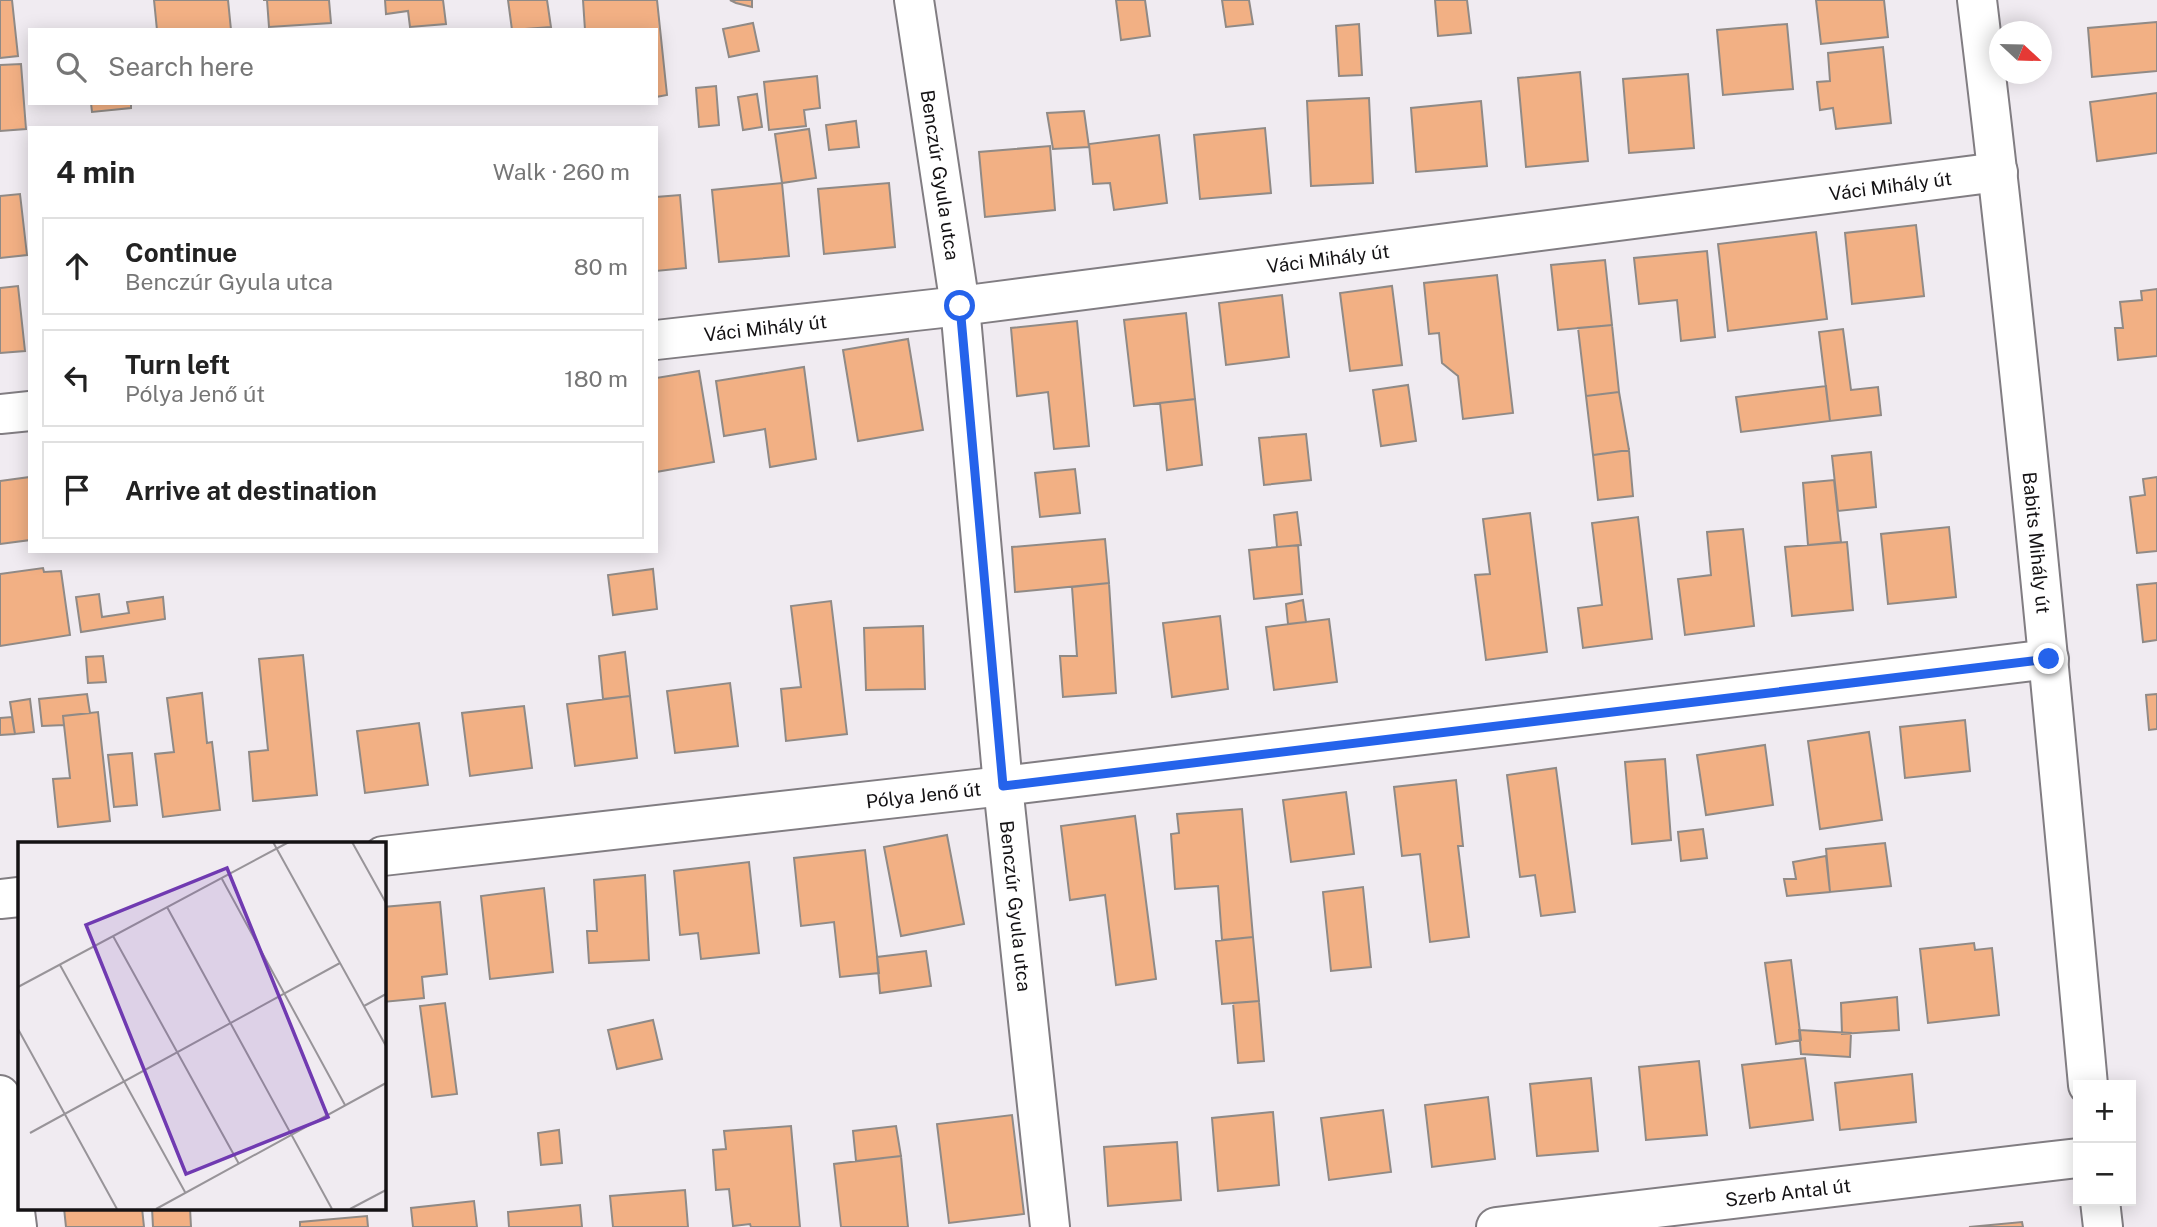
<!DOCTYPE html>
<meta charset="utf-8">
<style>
:root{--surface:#fff;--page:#f2f2f2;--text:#222;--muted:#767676;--line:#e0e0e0}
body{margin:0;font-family:"Public Sans",sans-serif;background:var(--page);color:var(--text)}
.controls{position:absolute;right:21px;bottom:21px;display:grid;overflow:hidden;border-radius:0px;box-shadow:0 4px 18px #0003}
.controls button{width:63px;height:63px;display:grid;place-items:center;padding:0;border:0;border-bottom:2px solid var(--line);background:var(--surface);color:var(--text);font:35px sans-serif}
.compass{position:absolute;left:1989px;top:21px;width:63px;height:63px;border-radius:50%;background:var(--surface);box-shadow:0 4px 18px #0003;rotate:112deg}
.stop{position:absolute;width:21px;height:21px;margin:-16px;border:5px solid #2563eb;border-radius:50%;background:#fff}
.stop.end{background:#2563eb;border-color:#fff;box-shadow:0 2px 7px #0008}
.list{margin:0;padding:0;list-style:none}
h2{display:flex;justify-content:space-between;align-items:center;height:91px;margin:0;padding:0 28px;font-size:30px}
h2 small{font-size:23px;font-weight:400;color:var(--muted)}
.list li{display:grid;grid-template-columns:46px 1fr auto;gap:21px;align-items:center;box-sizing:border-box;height:98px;margin:0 14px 14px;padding:0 14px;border:2px solid var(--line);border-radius:0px}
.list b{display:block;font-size:26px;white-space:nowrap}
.list p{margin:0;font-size:23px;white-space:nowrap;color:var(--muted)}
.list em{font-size:23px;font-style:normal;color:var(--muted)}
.icon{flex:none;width:38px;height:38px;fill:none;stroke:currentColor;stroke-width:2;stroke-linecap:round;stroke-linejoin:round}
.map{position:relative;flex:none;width:2157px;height:1227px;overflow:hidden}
.search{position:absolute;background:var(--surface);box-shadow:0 4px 18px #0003;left:28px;top:28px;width:630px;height:77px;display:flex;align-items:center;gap:18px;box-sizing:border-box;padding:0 24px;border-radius:0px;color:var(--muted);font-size:26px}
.panel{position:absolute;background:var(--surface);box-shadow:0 4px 18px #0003;left:28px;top:126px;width:630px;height:427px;border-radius:0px}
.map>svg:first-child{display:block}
.building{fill:#f2b084;stroke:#908a86;stroke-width:2}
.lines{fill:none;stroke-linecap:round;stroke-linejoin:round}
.street-casing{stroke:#817d82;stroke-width:42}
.street{stroke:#fff;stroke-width:38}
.route{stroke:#2563eb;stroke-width:9}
.labels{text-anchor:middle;stroke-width:7;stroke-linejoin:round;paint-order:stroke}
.street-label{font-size:19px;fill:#141214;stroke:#fff}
.inset-road{fill:none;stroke:#989499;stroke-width:2}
.view{fill:#703ab1;fill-opacity:0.15;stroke:#703ab1;stroke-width:3.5}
.inset-edge{fill:none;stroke:#141214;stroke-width:3.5}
</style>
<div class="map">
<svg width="2157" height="1227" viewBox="0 0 2157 1227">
<rect width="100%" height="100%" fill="#f0ebf1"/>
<!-- building -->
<path class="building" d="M 0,0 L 12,0 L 18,56 L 0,58 Z
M 154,0 L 228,0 L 231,30 L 157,30 Z
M 263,0 L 329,0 L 331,23 L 269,27 L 267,0 Z
M 385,0 L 443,0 L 446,24 L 410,27 L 408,11 L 386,14 Z
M 508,0 L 547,0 L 551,27 L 512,30 Z
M 583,0 L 657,0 L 667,95 L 656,97 L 656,30 L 585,30 Z
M 730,0 L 752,0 L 752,7 L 736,3 Z
M 1116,0 L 1145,0 L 1150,36 L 1121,40 Z
M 1222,0 L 1249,0 L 1253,24 L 1226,27 Z
M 1435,0 L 1467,0 L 1471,33 L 1438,36 Z
M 1816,0 L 1884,0 L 1888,37 L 1821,44 Z
M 2157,22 L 2157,71 L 2092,77 L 2088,28 Z
M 753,23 L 759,51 L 729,57 L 723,29 Z
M 1359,24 L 1362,75 L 1339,76 L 1336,26 Z
M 1787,24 L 1793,89 L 1723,95 L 1717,30 Z
M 1883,47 L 1891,123 L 1836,129 L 1833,108 L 1820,110 L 1817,82 L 1830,81 L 1828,53 Z
M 21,64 L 26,129 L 0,131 L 0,65 Z
M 1580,72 L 1588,161 L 1526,167 L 1518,78 Z
M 1688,74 L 1694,148 L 1629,153 L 1623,79 Z
M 817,76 L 820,108 L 804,110 L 806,126 L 769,130 L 764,82 Z
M 716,86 L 719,125 L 699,127 L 696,88 Z
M 2157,93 L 2157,153 L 2097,161 L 2090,102 Z
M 757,94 L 762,127 L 743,130 L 738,97 Z
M 1369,98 L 1373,183 L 1311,186 L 1307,101 Z
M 1481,101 L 1487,166 L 1416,172 L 1411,108 Z
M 91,103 L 131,103 L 131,108 L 92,112 Z
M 1084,111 L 1089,147 L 1053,149 L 1047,113 Z
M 856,121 L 859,147 L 829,150 L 826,125 Z
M 1265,128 L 1271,193 L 1200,199 L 1194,135 Z
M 809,129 L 816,178 L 782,183 L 775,134 Z
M 1159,135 L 1167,203 L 1114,210 L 1110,183 L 1093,184 L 1089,144 Z
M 1050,146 L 1055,210 L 985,217 L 979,152 Z
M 782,183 L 789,256 L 719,262 L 712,190 Z
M 889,183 L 895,247 L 824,254 L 818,189 Z
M 20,194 L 27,255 L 0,258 L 0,196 Z
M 680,195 L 686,268 L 656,271 L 656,197 Z
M 1916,225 L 1924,296 L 1852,304 L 1845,233 Z
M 1816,232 L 1827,319 L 1728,331 L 1718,244 Z
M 1707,251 L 1715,337 L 1681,341 L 1677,300 L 1639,304 L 1634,258 Z
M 1605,260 L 1612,325 L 1558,330 L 1551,265 Z
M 1497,275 L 1513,413 L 1463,419 L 1458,376 L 1442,363 L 1439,333 L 1429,334 L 1424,283 Z
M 18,286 L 25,351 L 0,353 L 0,288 Z
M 1392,286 L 1402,365 L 1350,371 L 1340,293 Z
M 2157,289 L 2157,356 L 2118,360 L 2115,328 L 2123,328 L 2120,302 L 2142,300 L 2141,291 Z
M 1282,295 L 1289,357 L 1226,365 L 1219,303 Z
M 1186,313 L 1195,399 L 1134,406 L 1124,320 Z
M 1077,321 L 1089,446 L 1054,449 L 1048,392 L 1017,396 L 1011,328 Z
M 1612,325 L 1619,392 L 1586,396 L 1578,328 Z
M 1843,329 L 1851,390 L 1878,387 L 1881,415 L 1830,421 L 1819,332 Z
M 908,339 L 923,430 L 858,441 L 843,350 Z
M 804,367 L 816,459 L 770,467 L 765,429 L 724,436 L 716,381 Z
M 699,371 L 714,462 L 656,472 L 656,378 Z
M 1408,385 L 1416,441 L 1381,446 L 1373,390 Z
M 1826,386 L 1830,421 L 1741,432 L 1736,397 Z
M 1619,392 L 1629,450 L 1593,455 L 1586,396 Z
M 1195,399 L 1202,465 L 1167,470 L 1160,403 Z
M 1306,434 L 1311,480 L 1264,485 L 1259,438 Z
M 1629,450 L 1633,496 L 1598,500 L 1593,455 Z
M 1871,452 L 1876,507 L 1838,511 L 1832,456 Z
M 1075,469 L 1080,513 L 1040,517 L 1035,473 Z
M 30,477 L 30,540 L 0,544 L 0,481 Z
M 2157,477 L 2157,551 L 2137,553 L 2130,497 L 2145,495 L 2143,479 Z
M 1834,480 L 1841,542 L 1808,545 L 1803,483 Z
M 1297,512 L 1301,545 L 1277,547 L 1274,515 Z
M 1530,513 L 1547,652 L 1486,660 L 1475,575 L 1490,574 L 1483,519 Z
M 1638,517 L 1652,639 L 1583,648 L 1578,608 L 1602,605 L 1592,523 Z
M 1949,527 L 1956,597 L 1888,604 L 1881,534 Z
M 1743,529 L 1754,626 L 1685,635 L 1678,579 L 1711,575 L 1707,532 Z
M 1105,539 L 1109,583 L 1015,592 L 1012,547 Z
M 1847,542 L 1853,610 L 1792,616 L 1785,547 Z
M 1298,545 L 1302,594 L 1254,599 L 1249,550 Z
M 43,568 L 44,572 L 61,571 L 70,635 L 0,646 L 0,574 Z
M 653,569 L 657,609 L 613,615 L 608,575 Z
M 1109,583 L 1116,693 L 1063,697 L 1060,656 L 1077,656 L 1072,587 Z
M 2157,583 L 2157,640 L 2143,642 L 2137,585 Z
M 99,594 L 102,617 L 129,613 L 127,602 L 163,597 L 165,619 L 81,632 L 76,597 Z
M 1303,600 L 1306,622 L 1288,624 L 1286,604 Z
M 831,601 L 847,734 L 786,741 L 781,689 L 801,687 L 791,606 Z
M 1220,616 L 1228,689 L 1172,697 L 1163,623 Z
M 1329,619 L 1337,682 L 1274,690 L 1266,627 Z
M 923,626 L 925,689 L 866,690 L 864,628 Z
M 625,652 L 630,696 L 603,699 L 599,656 Z
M 303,655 L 317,795 L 253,801 L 249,752 L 268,750 L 259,659 Z
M 103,656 L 106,682 L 88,683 L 86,657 Z
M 730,683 L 738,746 L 675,753 L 667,691 Z
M 202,693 L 207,743 L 212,742 L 220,810 L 163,817 L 155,754 L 174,752 L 167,698 Z
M 87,694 L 90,713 L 63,716 L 64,725 L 42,726 L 39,699 Z
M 2157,694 L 2157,729 L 2149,730 L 2146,695 Z
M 630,696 L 637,758 L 575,766 L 567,704 Z
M 30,699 L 34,732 L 15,734 L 10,702 Z
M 524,706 L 532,768 L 470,776 L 462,713 Z
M 98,712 L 110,821 L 58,827 L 53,779 L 70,778 L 63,716 Z
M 12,717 L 15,734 L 0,735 L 0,718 Z
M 1965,720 L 1970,771 L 1905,778 L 1900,727 Z
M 419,723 L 428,785 L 365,793 L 357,731 Z
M 1869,732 L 1882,820 L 1820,829 L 1808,741 Z
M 1765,745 L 1773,805 L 1706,815 L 1697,755 Z
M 132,753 L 137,805 L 114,807 L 108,755 Z
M 1665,759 L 1671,840 L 1632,844 L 1625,762 Z
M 1556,768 L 1575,912 L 1541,916 L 1535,875 L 1520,877 L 1507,775 Z
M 1456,780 L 1463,846 L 1458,846 L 1469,937 L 1430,942 L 1420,854 L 1402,856 L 1394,787 Z
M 1346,792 L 1354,854 L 1291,862 L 1283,800 Z
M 1242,809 L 1253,937 L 1222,940 L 1218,886 L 1175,889 L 1171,834 L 1179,833 L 1177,814 Z
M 1135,816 L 1156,979 L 1116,985 L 1105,895 L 1070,900 L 1061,826 Z
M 1703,829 L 1707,858 L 1681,861 L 1678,832 Z
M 947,835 L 964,924 L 901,936 L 884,847 Z
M 1885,843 L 1891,886 L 1830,892 L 1826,849 Z
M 865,850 L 879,973 L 840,977 L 834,922 L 801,926 L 794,858 Z
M 1826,856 L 1830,892 L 1787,896 L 1784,879 L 1796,879 L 1793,862 Z
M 749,862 L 759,953 L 701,959 L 698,933 L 680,935 L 674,871 Z
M 645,875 L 649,960 L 589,963 L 587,931 L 597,931 L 594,880 Z
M 1363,887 L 1371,967 L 1331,971 L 1323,892 Z
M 544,888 L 553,972 L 490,979 L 481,896 Z
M 440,902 L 447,974 L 422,977 L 424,998 L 383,1002 L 383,907 Z
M 1253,937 L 1259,1001 L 1222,1004 L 1216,941 Z
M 1974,943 L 1975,950 L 1992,948 L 1999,1015 L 1928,1023 L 1920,949 Z
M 926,951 L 931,986 L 880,993 L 877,957 Z
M 1791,960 L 1801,1040 L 1776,1044 L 1765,963 Z
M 1897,997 L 1899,1030 L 1842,1034 L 1841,1003 Z
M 1259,1001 L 1264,1061 L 1238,1063 L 1233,1003 Z
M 445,1003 L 457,1094 L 432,1097 L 420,1006 Z
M 653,1020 L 662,1059 L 617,1069 L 608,1030 Z
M 1799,1030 L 1851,1033 L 1850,1057 L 1801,1054 Z
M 1805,1058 L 1813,1120 L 1750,1128 L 1742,1065 Z
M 1699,1061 L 1707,1135 L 1646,1140 L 1639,1067 Z
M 1912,1074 L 1916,1122 L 1840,1130 L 1835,1083 Z
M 1591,1078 L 1598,1151 L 1537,1156 L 1530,1084 Z
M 1488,1097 L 1495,1159 L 1432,1167 L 1425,1105 Z
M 1383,1110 L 1391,1172 L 1329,1180 L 1321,1118 Z
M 1273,1112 L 1279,1185 L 1218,1191 L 1212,1118 Z
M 1012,1115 L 1024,1214 L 949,1223 L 937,1124 Z
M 791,1126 L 800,1227 L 751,1227 L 750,1224 L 733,1226 L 729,1189 L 716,1190 L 713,1150 L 726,1149 L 724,1131 Z
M 896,1126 L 901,1156 L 856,1161 L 853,1131 Z
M 559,1130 L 562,1163 L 541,1165 L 538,1133 Z
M 1177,1142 L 1181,1200 L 1108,1206 L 1104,1147 Z
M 901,1156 L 908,1227 L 841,1227 L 834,1164 Z
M 685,1190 L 688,1227 L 613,1227 L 610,1196 Z
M 474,1201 L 477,1227 L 413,1227 L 411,1208 Z
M 580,1205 L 582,1227 L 509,1227 L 508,1212 Z
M 64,1208 L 142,1208 L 144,1227 L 66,1227 Z
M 152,1208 L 190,1208 L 191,1227 L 153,1227 Z
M 367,1216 L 368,1227 L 300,1227 L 300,1222 Z
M 2022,1222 L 2023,1227 L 1969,1227 Z"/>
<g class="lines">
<defs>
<g id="street">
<path id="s1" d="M 914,0 L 960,306 L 1003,786 L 1050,1227"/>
<path id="s2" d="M 1977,0 C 2021,361 2055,723 2088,1085"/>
<path id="s3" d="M 656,340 L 960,306 L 1998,172"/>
<path d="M 0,414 L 30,411"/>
<path id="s4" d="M 383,856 L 1003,786 L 2049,659"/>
<path d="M 0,899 L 19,897"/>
<path d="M 0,1095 L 17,1227"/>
<path d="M 2100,1201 L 2103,1227"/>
<path id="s5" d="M 1496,1227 L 2078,1158"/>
</g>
</defs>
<!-- street casing -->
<use href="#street" class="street-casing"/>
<!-- street -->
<use href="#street" class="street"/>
</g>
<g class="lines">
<!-- route -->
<path class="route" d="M 960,306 L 1003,786 L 2049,659"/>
</g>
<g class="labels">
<!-- street labels -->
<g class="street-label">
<text dy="7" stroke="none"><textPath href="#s1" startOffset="177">Benczúr Gyula utca</textPath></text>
<text dy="7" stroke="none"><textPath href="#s3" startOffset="1244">Váci Mihály út</textPath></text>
<text dy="7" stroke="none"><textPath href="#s3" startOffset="677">Váci Mihály út</textPath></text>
<text dy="7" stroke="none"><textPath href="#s3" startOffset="110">Váci Mihály út</textPath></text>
<text dy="7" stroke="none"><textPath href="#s2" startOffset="546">Babits Mihály út</textPath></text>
<text dy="7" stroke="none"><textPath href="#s4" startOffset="544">Pólya Jenő út</textPath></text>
<text dy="7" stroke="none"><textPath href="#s1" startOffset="912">Benczúr Gyula utca</textPath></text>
<text dy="7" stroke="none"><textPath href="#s5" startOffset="294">Szerb Antal út</textPath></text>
</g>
</g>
<!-- overview -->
<g transform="translate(18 842)">
<rect width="368" height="368" fill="#f0ebf1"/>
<path class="inset-road" d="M 255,0 L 368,204M 334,0 L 368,61M 204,37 L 327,263M 149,65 L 314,367M 95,94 L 221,322M 42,123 L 167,350M 0,145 L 271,0M 346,164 L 368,152M 0,187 L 99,367M 12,291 L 322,121M 138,367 L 368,241M 332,367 L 368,348"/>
<path class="view" d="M 209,26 L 310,275 L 168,332 L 68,83 Z"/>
<rect width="368" height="368" class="inset-edge"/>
</g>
</svg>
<div class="controls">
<button>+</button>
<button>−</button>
</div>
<svg class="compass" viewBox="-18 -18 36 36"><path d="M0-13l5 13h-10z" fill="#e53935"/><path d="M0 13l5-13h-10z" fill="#767676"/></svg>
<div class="stop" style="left:960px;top:306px"></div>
<div class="stop end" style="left:2049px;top:659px"></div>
<div class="search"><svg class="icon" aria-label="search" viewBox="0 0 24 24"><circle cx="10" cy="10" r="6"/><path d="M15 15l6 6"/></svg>Search here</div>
<section class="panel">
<h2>4 min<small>Walk · 260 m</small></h2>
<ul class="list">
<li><svg class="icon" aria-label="ahead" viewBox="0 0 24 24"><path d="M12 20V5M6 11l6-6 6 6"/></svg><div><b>Continue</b><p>Benczúr Gyula utca</p></div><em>80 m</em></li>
<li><svg class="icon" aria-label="left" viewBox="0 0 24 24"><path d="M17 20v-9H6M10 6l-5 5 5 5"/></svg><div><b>Turn left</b><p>Pólya Jenő út</p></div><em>180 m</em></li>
<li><svg class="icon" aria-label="arrive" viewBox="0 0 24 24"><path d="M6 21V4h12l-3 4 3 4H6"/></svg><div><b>Arrive at destination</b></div></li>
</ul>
</section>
</div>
